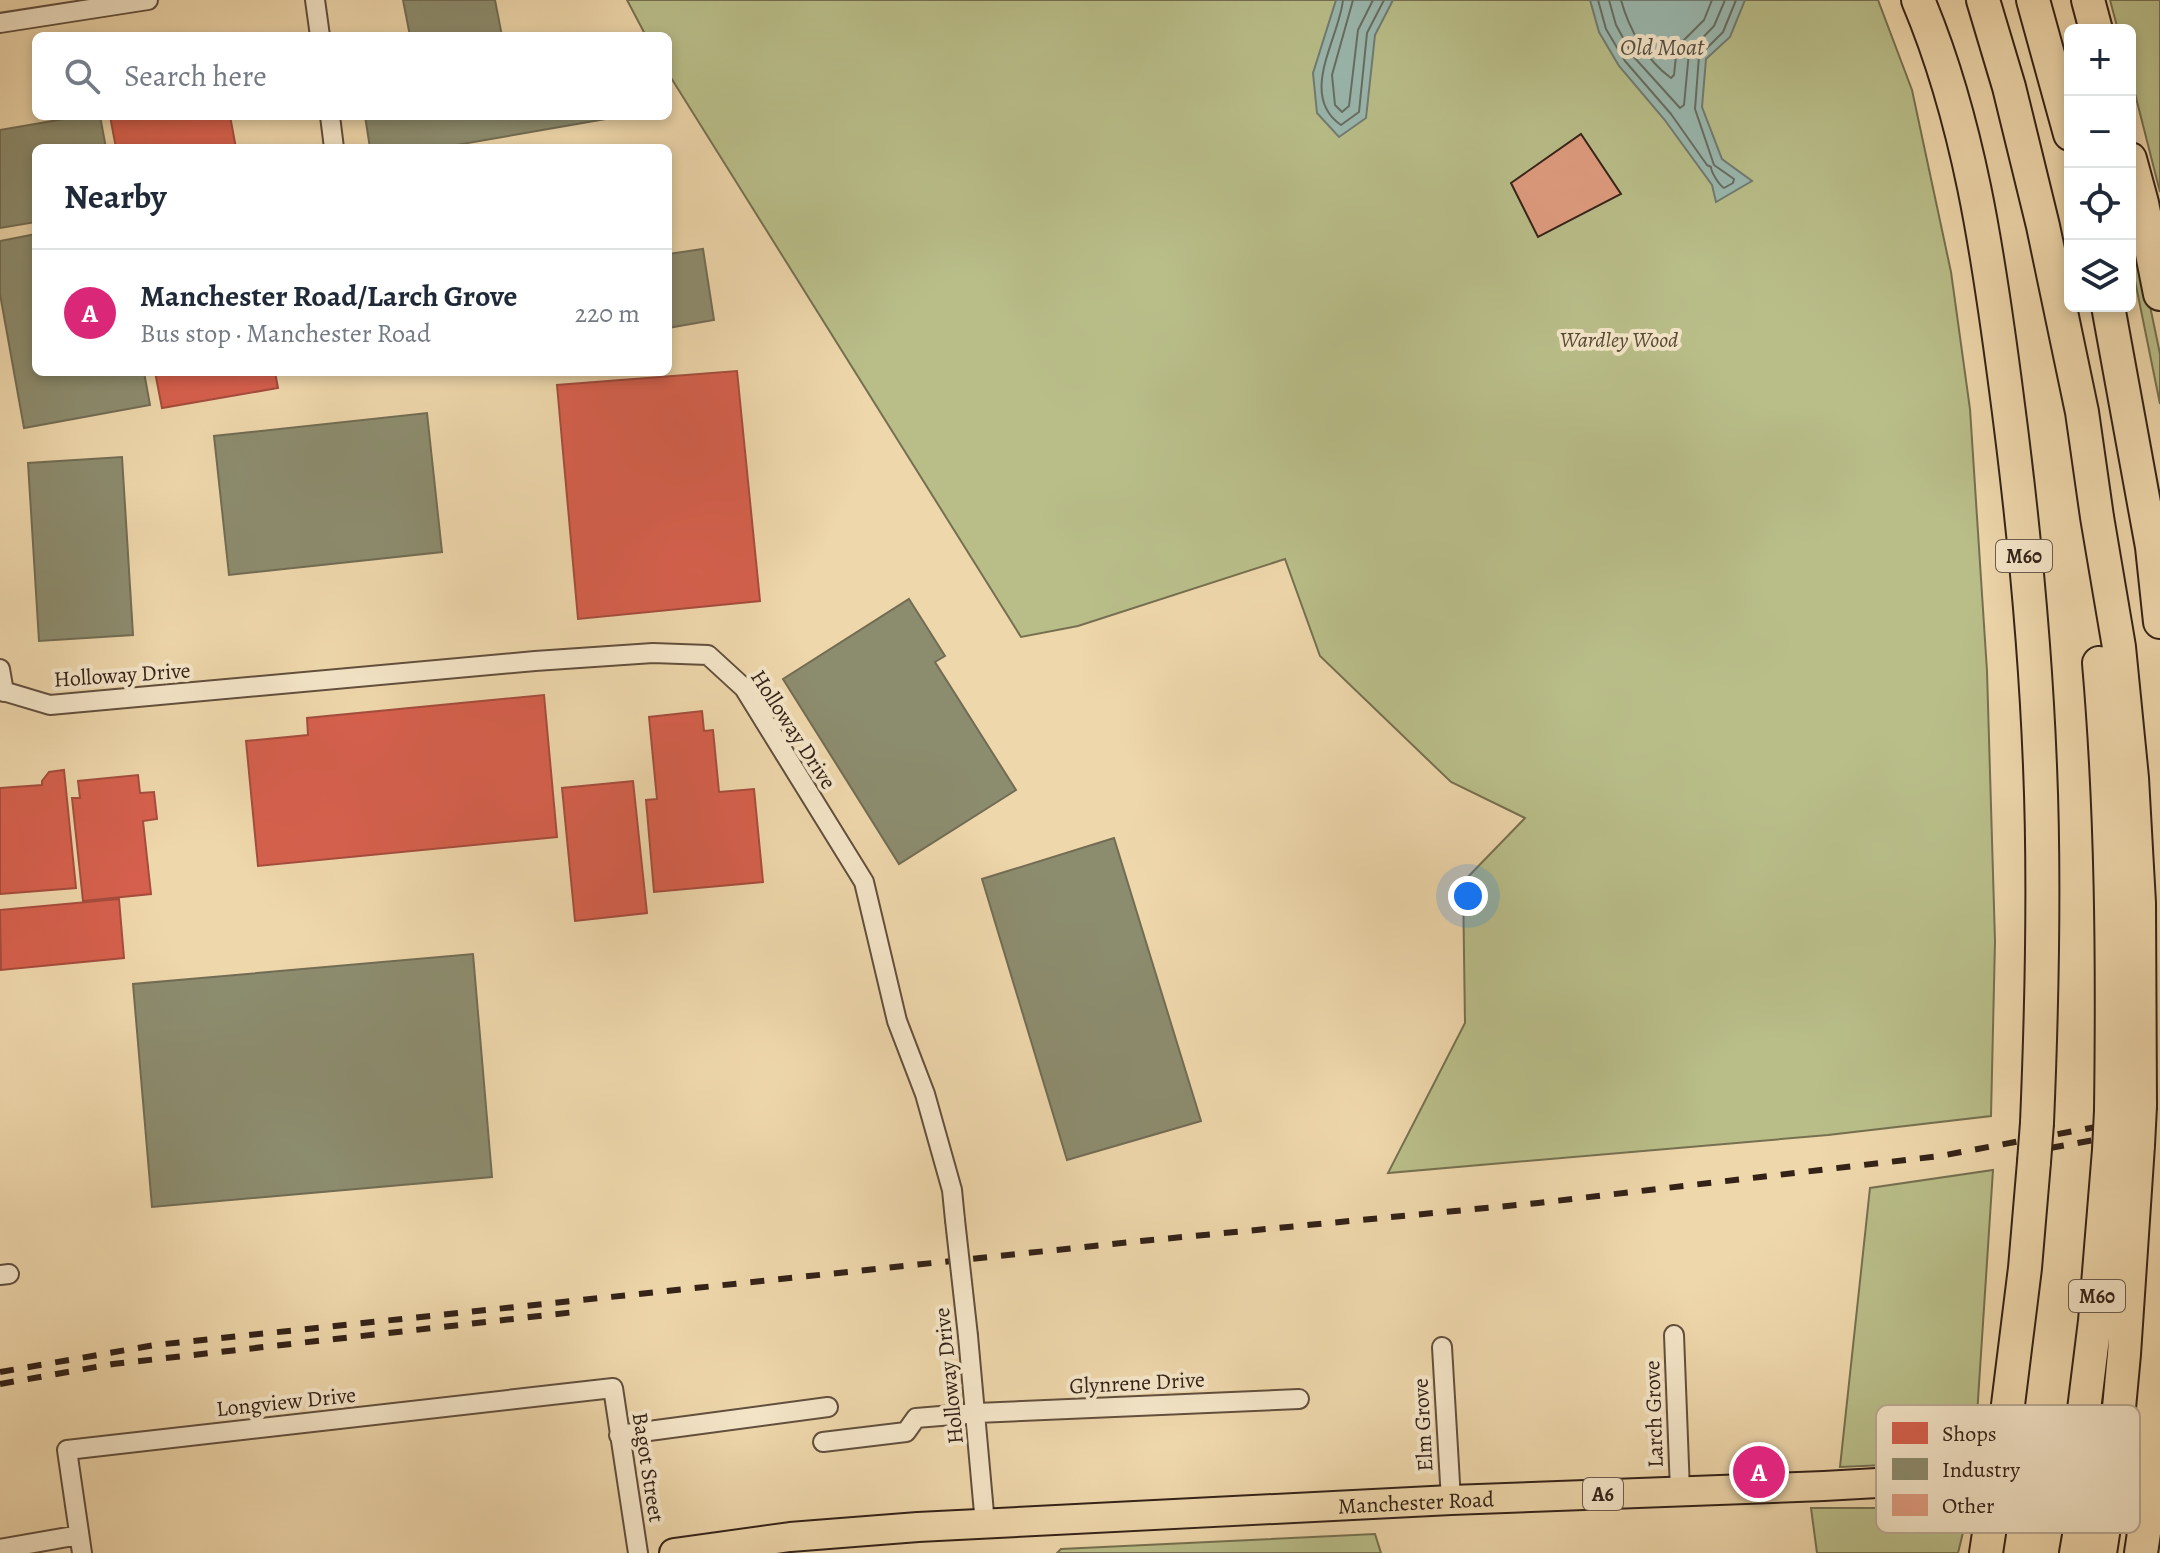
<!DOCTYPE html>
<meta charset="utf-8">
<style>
:root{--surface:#fff;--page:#f6f6f7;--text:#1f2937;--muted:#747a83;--line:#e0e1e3;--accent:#db2777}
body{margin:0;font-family:Alegreya,serif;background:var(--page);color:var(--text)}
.controls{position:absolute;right:24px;top:24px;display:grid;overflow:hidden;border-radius:12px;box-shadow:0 4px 12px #0003}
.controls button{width:72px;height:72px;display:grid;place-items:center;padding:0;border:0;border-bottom:2px solid var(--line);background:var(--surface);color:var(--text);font:40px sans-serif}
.you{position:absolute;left:1468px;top:896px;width:28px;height:28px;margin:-20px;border:6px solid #fff;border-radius:50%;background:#1a73e8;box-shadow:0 0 0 12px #1a73e833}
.badge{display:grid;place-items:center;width:52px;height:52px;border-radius:50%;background:var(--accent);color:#fff;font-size:26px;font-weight:700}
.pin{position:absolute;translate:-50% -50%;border:4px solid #fff;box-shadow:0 2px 8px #0006}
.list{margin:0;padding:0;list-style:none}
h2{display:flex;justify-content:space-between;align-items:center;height:104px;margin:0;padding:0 32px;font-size:34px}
h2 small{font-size:26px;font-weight:400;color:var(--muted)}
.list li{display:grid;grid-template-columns:52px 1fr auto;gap:24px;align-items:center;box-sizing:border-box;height:128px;padding:0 32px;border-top:2px solid var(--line)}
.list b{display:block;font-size:30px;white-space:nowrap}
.list p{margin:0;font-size:26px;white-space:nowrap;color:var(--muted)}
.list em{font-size:26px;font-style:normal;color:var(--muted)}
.icon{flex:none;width:44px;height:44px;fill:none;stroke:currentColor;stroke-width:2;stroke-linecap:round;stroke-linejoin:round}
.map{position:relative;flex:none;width:2160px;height:1553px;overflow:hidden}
.search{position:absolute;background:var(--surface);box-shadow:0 4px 12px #0003;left:32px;top:32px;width:640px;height:88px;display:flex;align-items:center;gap:20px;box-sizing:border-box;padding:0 28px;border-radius:12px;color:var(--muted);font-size:30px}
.panel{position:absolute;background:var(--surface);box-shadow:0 4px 12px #0003;left:32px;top:144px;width:640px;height:232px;border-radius:12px}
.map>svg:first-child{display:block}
.green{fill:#b9be89;stroke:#767050;stroke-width:2}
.water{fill:#9ab8af;stroke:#717c73;stroke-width:2}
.shops{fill:#d6604d;stroke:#a54d3d;stroke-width:2}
.industry{fill:#8c8c6e;stroke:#726c54;stroke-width:2}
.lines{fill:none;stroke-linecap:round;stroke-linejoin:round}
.shore{stroke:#676d64;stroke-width:2}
.building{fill:#df9c7f;stroke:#342218;stroke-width:2}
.street-casing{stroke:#624f3d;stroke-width:22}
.primary-casing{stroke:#342218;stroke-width:32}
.highway-casing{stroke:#342218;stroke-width:36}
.street{stroke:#f4e5c8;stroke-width:18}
.primary{stroke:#eed7ab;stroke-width:28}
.highway{stroke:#eed7ab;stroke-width:32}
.rail{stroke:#342218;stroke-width:6;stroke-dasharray:14 14;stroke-linecap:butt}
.street-bridge-casing{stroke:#624f3d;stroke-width:22;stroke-linecap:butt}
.highway-bridge-casing{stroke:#342218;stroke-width:36;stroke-linecap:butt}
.street-bridge{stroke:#f4e5c8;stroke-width:18}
.highway-bridge{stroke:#eed7ab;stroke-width:32}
.labels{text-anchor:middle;stroke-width:8;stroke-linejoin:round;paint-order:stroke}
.shield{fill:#f4e5c8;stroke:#6e5c4d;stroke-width:2}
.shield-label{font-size:20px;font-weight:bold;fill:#342218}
.park-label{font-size:22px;font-style:italic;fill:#554934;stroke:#f4e5c8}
.street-label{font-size:22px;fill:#342218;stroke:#f4e5c8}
.water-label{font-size:24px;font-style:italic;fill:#534f45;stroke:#f4e5c8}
.key{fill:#f4e5c8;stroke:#baaa93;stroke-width:2}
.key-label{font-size:22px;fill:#342218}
</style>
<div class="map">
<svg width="2160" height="1553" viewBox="0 0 2160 1553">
<rect width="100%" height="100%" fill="#eed7ab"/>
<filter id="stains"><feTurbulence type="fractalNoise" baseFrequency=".0025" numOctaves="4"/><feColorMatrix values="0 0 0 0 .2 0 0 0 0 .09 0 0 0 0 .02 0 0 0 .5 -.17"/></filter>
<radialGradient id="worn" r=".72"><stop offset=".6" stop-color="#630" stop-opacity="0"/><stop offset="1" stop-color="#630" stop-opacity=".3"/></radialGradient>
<!-- green -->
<path class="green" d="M 627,0 L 1878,0 L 1912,90 L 1951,272 L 1970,409 L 1987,671 L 1995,941 L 1991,1116 L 1828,1135 L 1388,1173 L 1465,1023 L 1463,882 L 1525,818 L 1451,782 L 1320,656 L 1285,559 L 1078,626 L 1021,637 L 668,73 L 668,36 L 646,36 Z
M 2110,0 L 2160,0 L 2160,192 L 2130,74 L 2130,30 L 2118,30 Z
M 2130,210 L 2160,354 L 2160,404 L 2130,256 Z
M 1993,1170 L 1974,1461 L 1840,1467 L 1870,1188 Z
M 1811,1508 L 1969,1508 L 1958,1553 L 1817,1553 Z
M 1375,1534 L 1381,1553 L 1057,1553 L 1061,1549 Z"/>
<!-- water -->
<path class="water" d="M 1336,0 L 1393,0 L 1375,35 L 1366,118 L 1339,137 L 1317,113 L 1313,73 Z
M 1590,0 L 1745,0 L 1730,37 L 1706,59 L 1702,107 L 1722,159 L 1752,181 L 1716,202 L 1712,185 L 1664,119 L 1619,66 L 1599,32 Z"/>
<!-- shops -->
<path class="shops" d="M 110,116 L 230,116 L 236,148 L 116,148 Z
M 737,371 L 760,601 L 578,619 L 557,385 Z
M 155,372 L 275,372 L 278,388 L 162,408 Z
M 544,695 L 557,837 L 258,866 L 246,741 L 308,735 L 307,718 Z
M 702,711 L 704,731 L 713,730 L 719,792 L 754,789 L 763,882 L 654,892 L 646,800 L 657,799 L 649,717 Z
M 64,770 L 76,888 L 0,894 L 0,788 L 42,785 L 42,781 L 49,772 Z
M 138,775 L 140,793 L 154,792 L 157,819 L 143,821 L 151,894 L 83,901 L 72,798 L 80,798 L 78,781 Z
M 633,781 L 647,913 L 575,921 L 562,788 Z
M 119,899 L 124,958 L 1,970 L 0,910 Z"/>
<!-- industry -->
<path class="industry" d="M 403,0 L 495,0 L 502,36 L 410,36 Z
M 81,116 L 100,116 L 106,148 L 36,148 L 36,222 L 0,228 L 0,130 Z
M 365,116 L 623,116 L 439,148 L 370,148 Z
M 36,234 L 36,372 L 144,372 L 150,405 L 24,428 L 0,294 L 0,241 Z
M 703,249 L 714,320 L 668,328 L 668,254 Z
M 427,413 L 442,552 L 229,575 L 214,436 Z
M 122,457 L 133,635 L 39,641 L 28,463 Z
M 909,599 L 945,656 L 935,662 L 1016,790 L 899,864 L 783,679 Z
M 1114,838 L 1201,1121 L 1067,1160 L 982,879 Z
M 473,954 L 492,1177 L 152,1207 L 133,984 Z"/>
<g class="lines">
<!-- shore -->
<path class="shore" d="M 1343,0 C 1339,39 1298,95 1341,125 L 1359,112 L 1367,33 L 1384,0
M 1353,0 L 1332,75 L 1335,105 L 1342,112 L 1349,106 L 1358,30 L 1373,0
M 1598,0 L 1606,29 L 1625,61 L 1671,114 L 1707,165 L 1711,167 C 1711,172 1719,185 1724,188 L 1733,183 L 1734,179 L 1714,165 L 1695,109 L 1699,56 L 1723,32 L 1736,0
M 1609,0 L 1616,25 L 1633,56 L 1680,108 L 1684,105 L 1689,52 L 1714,26 L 1725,0
M 1621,0 C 1629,29 1646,60 1671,78 L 1674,75 L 1676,56 L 1680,44 L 1704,20 L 1712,0"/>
</g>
<!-- building -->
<path class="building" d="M 1581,134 L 1621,194 L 1538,237 L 1511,183 Z"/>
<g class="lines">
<defs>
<path id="street" d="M 315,0 L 320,36
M 0,23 L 148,0
M 330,116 L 334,148
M 0,669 L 4,692
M 0,690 L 50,705 L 535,661 L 653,653 L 708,655 L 744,688 L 864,882 L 897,1021 L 925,1094 L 952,1190 L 955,1220
M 0,1275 L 9,1274
M 1674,1335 L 1680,1491
M 968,1336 L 985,1524
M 1442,1347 L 1451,1500
M 619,1435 L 828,1407
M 823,1442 L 906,1432 L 916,1418 L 977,1413 L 1299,1399
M 0,1549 L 79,1535
M 82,1553 L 67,1450 L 613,1388 L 638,1553"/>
<g id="primary">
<path id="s1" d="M 674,1553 L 790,1537 L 918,1527 L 1451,1500 L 1824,1486 L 2160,1467"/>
</g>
<path id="highway" d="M 1918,0 C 1969,121 1988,253 2005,382 C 2022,509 2035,638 2040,766 C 2045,885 2042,1004 2037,1123
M 1983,0 L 2009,87 L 2043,226 L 2082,412 L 2097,517 L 2119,647 L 2132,778 L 2139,903 L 2140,1106
M 2033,0 L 2070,134
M 2088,0 L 2096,30
M 2130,159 L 2142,203 L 2160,294
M 2108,306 L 2152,547 L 2160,622
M 2099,663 C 2112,812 2113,961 2111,1111
M 2116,1440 L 2124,1354 L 2138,1145
M 2080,1442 L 2095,1321 L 2109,1150
M 2003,1445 L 2025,1268 L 2034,1162
M 1986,1553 L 1993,1507
M 2076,1553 L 2085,1502
M 2100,1553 L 2108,1501
M 2141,1553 L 2149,1499"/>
</defs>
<!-- street casing -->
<use href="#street" class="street-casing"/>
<!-- primary casing -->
<use href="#primary" class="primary-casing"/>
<!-- highway casing -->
<use href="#highway" class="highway-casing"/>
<!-- street -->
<use href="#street" class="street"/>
<!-- primary -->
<use href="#primary" class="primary"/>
<!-- highway -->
<use href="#highway" class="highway"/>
<!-- rail -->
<path class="rail" d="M 2050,1148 L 2160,1128
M 0,1372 L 155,1345 L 1141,1241 L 1538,1203 L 1940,1156 L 2160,1115
M 0,1384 L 113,1364 L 575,1312"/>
<defs>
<path id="street-bridge" d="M 955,1220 L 968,1336"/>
<path id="highway-bridge" d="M 2138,1145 L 2140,1106
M 2109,1150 L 2111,1111
M 2034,1162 L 2037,1123
M 2149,1499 L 2157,1437
M 2085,1502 L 2095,1441
M 1993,1507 L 2003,1445"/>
</defs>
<!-- street-bridge casing -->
<use href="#street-bridge" class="street-bridge-casing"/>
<!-- highway-bridge casing -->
<use href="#highway-bridge" class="highway-bridge-casing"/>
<!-- street-bridge -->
<use href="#street-bridge" class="street-bridge"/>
<!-- highway-bridge -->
<use href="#highway-bridge" class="highway-bridge"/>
</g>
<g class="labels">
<!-- shield labels -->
<g class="shield">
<rect x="1996" y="540" width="56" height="32" rx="6"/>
<rect x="2069" y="1280" width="56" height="32" rx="6"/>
<rect x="1583" y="1478" width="40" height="32" rx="6"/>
</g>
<g class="shield-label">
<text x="2024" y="563">M60</text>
<text x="2097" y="1303">M60</text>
<text x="1603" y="1501">A6</text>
</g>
<!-- park labels -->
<g class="park-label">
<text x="1619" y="347">Wardley Wood</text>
</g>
<!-- street labels -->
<g class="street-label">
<text transform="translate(122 674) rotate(-4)" y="8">Holloway Drive</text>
<text transform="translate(794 729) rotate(57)" y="8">Holloway Drive</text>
<text transform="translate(948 1376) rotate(-96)" y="8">Holloway Drive</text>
<text transform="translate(1137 1382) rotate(-3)" y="8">Glynrene Drive</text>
<text transform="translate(286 1401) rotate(-6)" y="8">Longview Drive</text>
<text transform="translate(1653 1414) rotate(-92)" y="8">Larch Grove</text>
<text transform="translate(1422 1425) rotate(-93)" y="8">Elm Grove</text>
<text transform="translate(649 1467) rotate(81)" y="8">Bagot Street</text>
<text dy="8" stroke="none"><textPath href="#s1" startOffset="744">Manchester Road</textPath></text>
</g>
<!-- water labels -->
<g class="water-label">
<text x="1662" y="55">Old Moat</text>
</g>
</g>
<!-- legend -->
<rect x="1876" y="1405" width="264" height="128" rx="12" class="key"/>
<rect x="1892" y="1422" width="36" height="22" fill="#d6604d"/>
<rect x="1892" y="1458" width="36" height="22" fill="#8c8c6e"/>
<rect x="1892" y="1494" width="36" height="22" fill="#df9c7f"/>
<g class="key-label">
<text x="1942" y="1441">Shops</text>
<text x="1942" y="1477">Industry</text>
<text x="1942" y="1513">Other</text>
</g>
<rect width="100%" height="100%" filter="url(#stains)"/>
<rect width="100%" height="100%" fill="url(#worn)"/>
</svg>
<div class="controls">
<button>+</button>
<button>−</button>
<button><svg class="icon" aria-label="locate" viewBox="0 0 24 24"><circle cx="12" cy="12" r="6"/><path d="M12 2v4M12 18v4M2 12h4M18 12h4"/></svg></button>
<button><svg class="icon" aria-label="layers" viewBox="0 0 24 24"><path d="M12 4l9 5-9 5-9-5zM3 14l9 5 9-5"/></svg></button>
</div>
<div class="you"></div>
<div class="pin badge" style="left:1759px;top:1472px">A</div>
<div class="search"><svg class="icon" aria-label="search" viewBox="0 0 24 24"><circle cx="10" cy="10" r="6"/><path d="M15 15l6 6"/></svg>Search here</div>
<section class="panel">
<h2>Nearby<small></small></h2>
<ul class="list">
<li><span class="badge">A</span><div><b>Manchester Road/Larch Grove</b><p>Bus stop · Manchester Road</p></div><em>220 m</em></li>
</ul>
</section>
</div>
